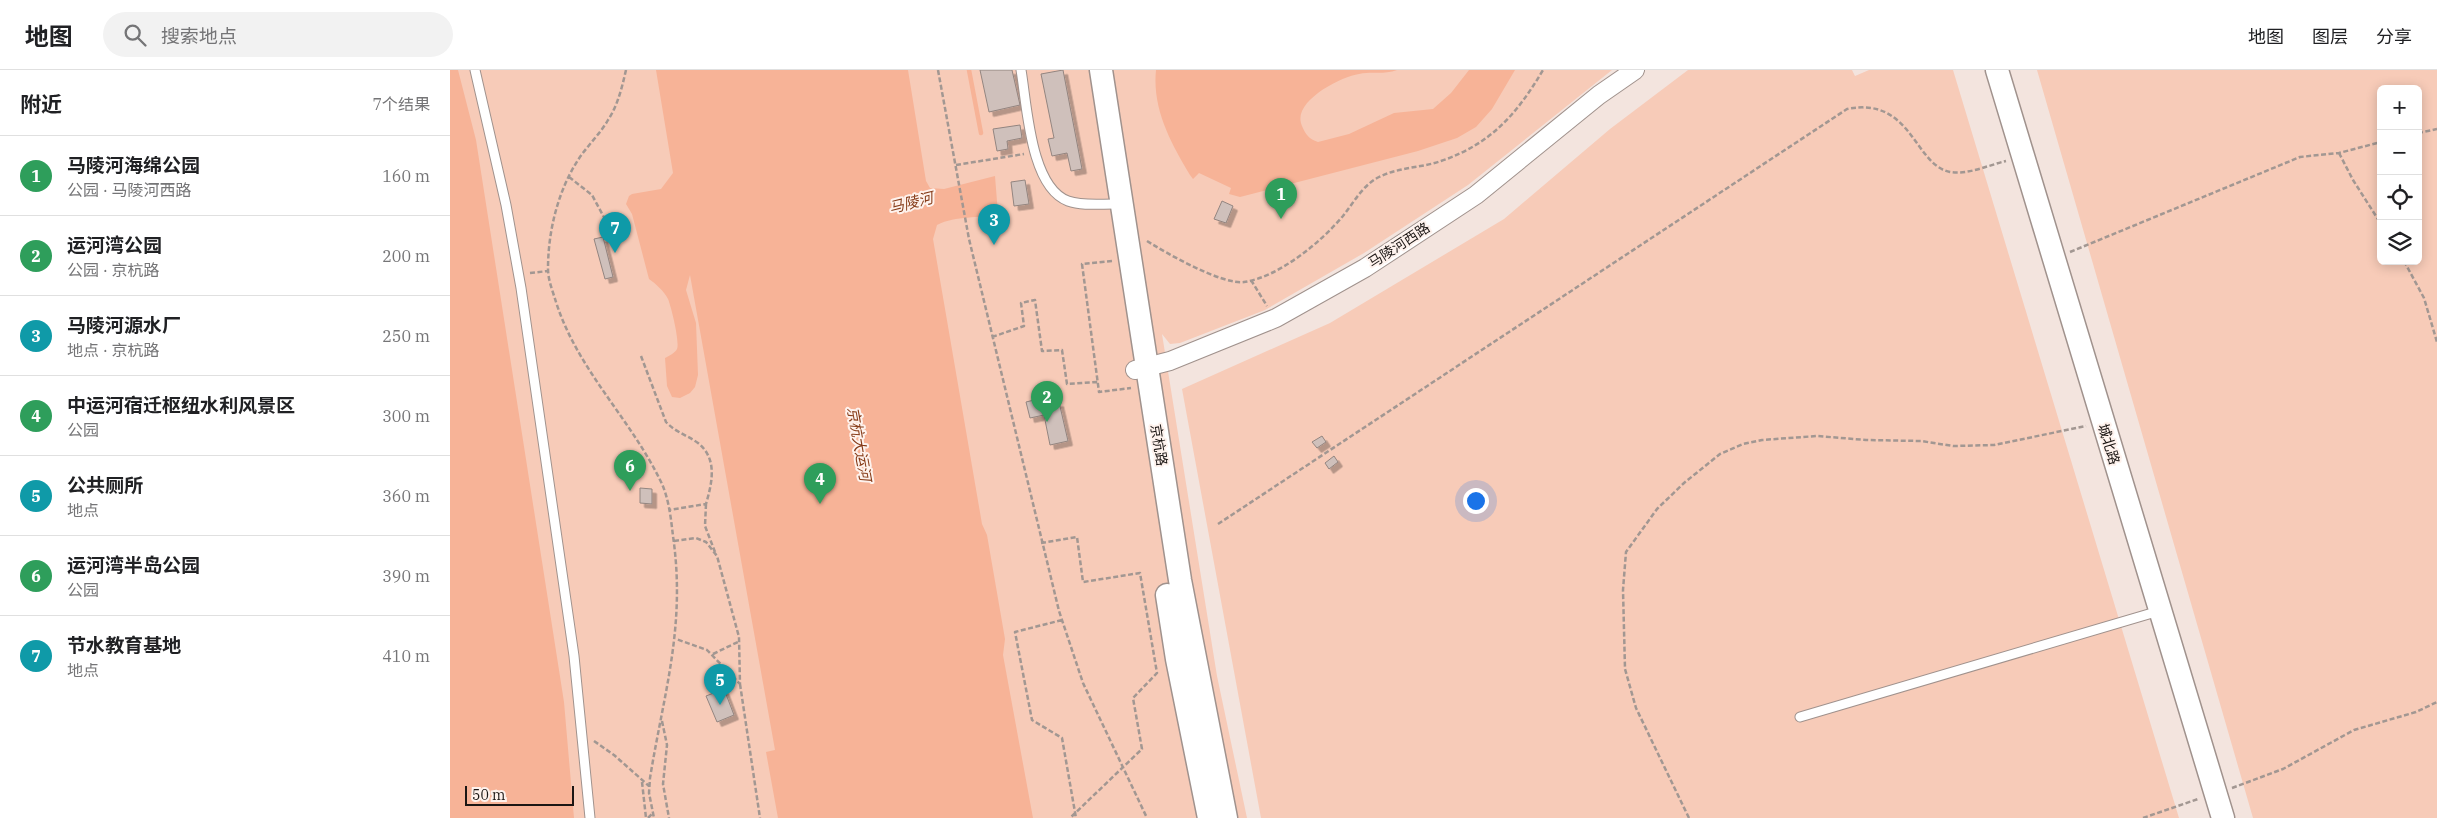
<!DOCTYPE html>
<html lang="zh">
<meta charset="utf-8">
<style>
:root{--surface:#fff;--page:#f2f2f2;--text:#202124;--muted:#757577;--line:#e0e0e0;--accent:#1e5f74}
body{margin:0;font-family:"IBM Plex Serif","Noto Sans SC",serif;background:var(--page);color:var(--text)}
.controls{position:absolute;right:15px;top:15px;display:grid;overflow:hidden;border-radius:8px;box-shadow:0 2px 12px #0003}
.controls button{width:45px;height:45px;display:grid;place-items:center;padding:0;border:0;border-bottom:1px solid var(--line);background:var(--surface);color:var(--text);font:25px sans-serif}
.scale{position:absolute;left:15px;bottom:12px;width:109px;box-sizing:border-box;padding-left:5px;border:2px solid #1b1614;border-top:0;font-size:14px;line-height:18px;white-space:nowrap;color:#1b1614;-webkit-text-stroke:4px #fef2ed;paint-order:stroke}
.you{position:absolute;left:1025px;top:430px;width:18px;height:18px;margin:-12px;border:4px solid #fff;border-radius:50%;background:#1a73e8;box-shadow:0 0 0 8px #1a73e833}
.badge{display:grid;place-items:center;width:32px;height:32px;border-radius:50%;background:var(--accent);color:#fff;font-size:16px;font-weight:700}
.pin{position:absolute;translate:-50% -41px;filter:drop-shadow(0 1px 2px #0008)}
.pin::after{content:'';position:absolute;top:26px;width:18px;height:15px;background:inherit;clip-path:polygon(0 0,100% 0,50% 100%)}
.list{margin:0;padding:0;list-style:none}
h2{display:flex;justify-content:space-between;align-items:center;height:65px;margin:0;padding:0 20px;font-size:21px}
h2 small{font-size:16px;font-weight:400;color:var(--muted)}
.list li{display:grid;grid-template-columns:32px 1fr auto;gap:15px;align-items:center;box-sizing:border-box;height:80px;padding:0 20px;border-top:1px solid var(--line)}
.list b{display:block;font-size:19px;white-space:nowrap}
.list p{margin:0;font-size:16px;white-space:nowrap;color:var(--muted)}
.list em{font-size:16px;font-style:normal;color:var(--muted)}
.icon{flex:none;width:28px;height:28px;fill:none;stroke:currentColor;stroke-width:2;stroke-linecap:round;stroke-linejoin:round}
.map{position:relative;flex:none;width:1987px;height:748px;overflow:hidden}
header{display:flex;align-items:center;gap:30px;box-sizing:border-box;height:70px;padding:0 25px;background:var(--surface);border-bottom:1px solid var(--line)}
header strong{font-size:24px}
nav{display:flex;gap:28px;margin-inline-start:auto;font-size:18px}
.search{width:350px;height:45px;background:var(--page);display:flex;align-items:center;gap:12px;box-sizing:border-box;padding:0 18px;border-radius:28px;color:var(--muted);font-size:19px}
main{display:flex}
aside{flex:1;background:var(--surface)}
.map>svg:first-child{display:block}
.green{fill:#f7cbb8;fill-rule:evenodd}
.water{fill:#f7b397}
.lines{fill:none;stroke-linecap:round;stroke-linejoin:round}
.stream{stroke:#f7b397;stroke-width:4.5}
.building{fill:#cfc0bb;stroke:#938580;filter:url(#shadow)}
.service-casing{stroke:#a0928d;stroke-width:11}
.minor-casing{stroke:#a0928d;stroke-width:20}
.tertiary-casing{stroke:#a0928d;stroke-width:25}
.path{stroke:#a29792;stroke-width:2.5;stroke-dasharray:5 2.5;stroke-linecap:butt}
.service{stroke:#fff;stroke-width:9}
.minor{stroke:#fff;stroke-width:18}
.tertiary{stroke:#fff;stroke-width:22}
.labels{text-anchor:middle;stroke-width:4;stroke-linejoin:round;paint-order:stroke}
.street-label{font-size:14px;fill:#1b1614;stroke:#fef2ed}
.water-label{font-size:15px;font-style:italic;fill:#873c19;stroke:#fef2ed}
</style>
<header>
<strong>地图</strong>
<div class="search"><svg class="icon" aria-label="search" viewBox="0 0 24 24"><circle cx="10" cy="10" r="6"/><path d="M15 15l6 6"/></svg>搜索地点</div>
<nav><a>地图</a><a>图层</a><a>分享</a></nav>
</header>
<main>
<aside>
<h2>附近<small>7个结果</small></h2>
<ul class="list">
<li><span class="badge" style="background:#2e9e5b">1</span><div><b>马陵河海绵公园</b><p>公园 · 马陵河西路</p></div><em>160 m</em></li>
<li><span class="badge" style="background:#2e9e5b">2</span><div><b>运河湾公园</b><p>公园 · 京杭路</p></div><em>200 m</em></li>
<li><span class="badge" style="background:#0f9aa8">3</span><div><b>马陵河源水厂</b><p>地点 · 京杭路</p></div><em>250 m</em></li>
<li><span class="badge" style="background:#2e9e5b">4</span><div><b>中运河宿迁枢纽水利风景区</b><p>公园</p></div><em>300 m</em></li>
<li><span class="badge" style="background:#0f9aa8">5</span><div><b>公共厕所</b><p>地点</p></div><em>360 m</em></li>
<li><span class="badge" style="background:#2e9e5b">6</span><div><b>运河湾半岛公园</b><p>公园</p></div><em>390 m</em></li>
<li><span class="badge" style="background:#0f9aa8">7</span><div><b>节水教育基地</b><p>地点</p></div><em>410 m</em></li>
</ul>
</aside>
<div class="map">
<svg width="1987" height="748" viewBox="0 0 1987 748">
<defs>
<filter id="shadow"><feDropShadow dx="4.5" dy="4.5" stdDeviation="0" flood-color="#0004"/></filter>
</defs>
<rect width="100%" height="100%" fill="#f3e4de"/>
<!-- green -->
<path class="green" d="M 0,0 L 1162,0 L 1018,115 L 914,183 L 815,240 L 730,273 L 720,274 L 712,264 L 767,606 L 797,748 L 0,748 Z
M 1238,0 L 1402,0 L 1405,6 L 1419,0 L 1503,0 L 1729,748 L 811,748 L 732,319 L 880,253 L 1054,149 L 1160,59 Z
M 1587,0 L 1987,0 L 1987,748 L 1803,748 ZM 1931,19 L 1968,19 L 1968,191 L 1931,191 Z"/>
<!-- water -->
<path class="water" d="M 0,0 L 8,0 L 26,70 L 114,632 L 124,748 L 0,748 Z
M 206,0 L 458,0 L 476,111 L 480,118 L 494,119 L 545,106 L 548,144 C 528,149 507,145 487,155 L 483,169 L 532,454 L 537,465 L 555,569 L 553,585 L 583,748 L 328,748 L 316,682 L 325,680 L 240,205 L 236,220 L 246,253 L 248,305 L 245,317 L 240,323 L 230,328 L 222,327 L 217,316 L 215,288 C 219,286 225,283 227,279 C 230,272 221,236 218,229 C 214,221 206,214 199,209 L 182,144 L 176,134 L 179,126 L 182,124 L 211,119 L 223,103 Z
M 706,0 L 947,0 C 934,5 922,1 909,4 C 890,7 841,32 852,56 C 856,65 859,69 868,72 L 899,64 L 944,43 L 983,39 L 1001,23 L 1019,0 L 1065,0 L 1042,39 L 1026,57 L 1007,68 L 968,81 L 790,127 L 779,124 L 781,118 L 749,103 L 743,109 L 740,105 C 721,73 702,39 706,0 Z"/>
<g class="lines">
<!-- stream -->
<path class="stream" d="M 519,0 L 531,63"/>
</g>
<!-- building -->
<path class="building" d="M 530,0 L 562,0 L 570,35 L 539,42 Z
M 613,0 L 632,99 L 621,101 L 617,83 L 602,86 L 598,69 L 604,68 L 591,4 Z
M 570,55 L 572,68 L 557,71 L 558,79 L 547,81 L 543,59 Z
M 575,110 L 579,134 L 564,136 L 561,112 Z
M 772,131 L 783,136 L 776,153 L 764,149 Z
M 153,167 L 163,207 L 155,209 L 144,169 Z
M 596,327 L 597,335 L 609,332 L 618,371 L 600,375 L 594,345 L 580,348 L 576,332 Z
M 872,366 L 876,372 L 867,378 L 862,372 Z
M 884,386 L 888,392 L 879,399 L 875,393 Z
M 190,418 L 202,419 L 202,434 L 190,433 Z
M 274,619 L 284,645 L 267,652 L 256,626 Z"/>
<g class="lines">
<defs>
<path id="service" d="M 25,0 L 56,135 L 71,218 L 124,586 L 140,748
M 571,0 C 577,34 580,117 618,131 C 632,136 649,134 664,134
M 1350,647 L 1709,541"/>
<path id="minor" d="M 685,300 L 720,291 L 826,248 L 915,198 L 1026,125 L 1149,25 L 1185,0"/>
<path id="tertiary" d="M 651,0 L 730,510 L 776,748
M 1547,0 L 1773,748
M 717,525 L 727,589 L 759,748"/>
</defs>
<!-- service casing -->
<use href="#service" class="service-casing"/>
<!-- minor casing -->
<use href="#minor" class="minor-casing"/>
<!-- tertiary casing -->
<use href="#tertiary" class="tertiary-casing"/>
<!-- path -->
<path class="path" d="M 176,0 C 172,17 168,35 158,50 C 150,64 137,76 128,90 C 108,121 98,161 98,199 C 98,210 103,222 106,232 C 128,301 182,350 212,414 C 219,430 221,449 223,466 C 236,556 214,622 200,708 L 199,723 L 204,748
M 488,0 L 519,169 L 609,541 L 633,613 L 697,748
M 1968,63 L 1987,59
M 1889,83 L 1903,110 L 1931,154
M 506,95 L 574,84
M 119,107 L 142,125 L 156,151
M 697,171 C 716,183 772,215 794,212 C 829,207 871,172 893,146 C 904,132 913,115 929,107 C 949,97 971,98 991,91 C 1041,74 1067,44 1093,0
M 1620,182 L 1850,87 L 1889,83 L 1931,72
M 662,191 L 632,194 L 649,322 L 681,318
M 1954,191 L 1974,228 L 1987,272
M 80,203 L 98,201
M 801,210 L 817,236
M 542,267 L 574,256 L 571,233 L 585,230 L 592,281 L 612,280 L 617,314 L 648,312
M 191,286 L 216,352 C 225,362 237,365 248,373 C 268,389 262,413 256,434 L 219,440
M 256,434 L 255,456 L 265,482
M 768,454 L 1397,39 C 1462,26 1464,95 1500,102 C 1518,105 1539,95 1556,91
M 224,471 L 246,468 L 256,472 L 267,486 L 289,567 L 290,614 L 257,580 L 226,569
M 591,473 L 627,467 L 633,512 L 690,503 L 707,603 L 683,628 L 692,679 L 620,748
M 612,550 L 565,562 L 582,650 L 612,668 L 626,748
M 263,584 L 290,571
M 290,614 L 310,748
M 212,651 L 217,675 L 213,714 L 219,748
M 144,671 L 164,685 L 199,716
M 192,712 L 196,748
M 1782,718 L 1833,699 L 1904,660 L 1966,642 L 1987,632
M 198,748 L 203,743
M 1239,748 L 1186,638 L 1175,599 L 1173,520 L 1176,482 L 1207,439 L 1234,413 L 1270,384 L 1293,374 L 1312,370 L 1367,366 L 1416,370 L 1471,371 L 1503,376 L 1544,375 L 1636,356
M 1693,748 L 1748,729"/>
<!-- service -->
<use href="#service" class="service"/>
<!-- minor -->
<use href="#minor" class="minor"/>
<!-- tertiary -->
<use href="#tertiary" class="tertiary"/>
</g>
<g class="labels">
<!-- street labels -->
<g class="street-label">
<text transform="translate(949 175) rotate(-33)" y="5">马陵河西路</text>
<text transform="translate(1659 374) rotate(73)" y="5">城北路</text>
<text transform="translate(709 375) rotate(81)" y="5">京杭路</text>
</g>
<!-- water labels -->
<g class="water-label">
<text transform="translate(461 133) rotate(-14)" y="5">马陵河</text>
<text transform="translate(409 374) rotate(80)" y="5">京杭大运河</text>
</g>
</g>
</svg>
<div class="controls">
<button>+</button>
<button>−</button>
<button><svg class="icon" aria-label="locate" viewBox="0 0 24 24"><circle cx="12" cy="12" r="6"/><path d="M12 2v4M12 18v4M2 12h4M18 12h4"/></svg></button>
<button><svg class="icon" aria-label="layers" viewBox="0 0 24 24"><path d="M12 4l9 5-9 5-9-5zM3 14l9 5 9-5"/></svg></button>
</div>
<div class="scale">50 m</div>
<div class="you"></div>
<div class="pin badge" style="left:831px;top:149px;background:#2e9e5b">1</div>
<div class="pin badge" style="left:597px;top:352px;background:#2e9e5b">2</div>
<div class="pin badge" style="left:544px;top:175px;background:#0f9aa8">3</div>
<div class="pin badge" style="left:370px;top:434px;background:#2e9e5b">4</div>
<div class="pin badge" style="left:270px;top:635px;background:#0f9aa8">5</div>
<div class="pin badge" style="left:180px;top:421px;background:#2e9e5b">6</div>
<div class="pin badge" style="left:165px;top:183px;background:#0f9aa8">7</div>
</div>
</main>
